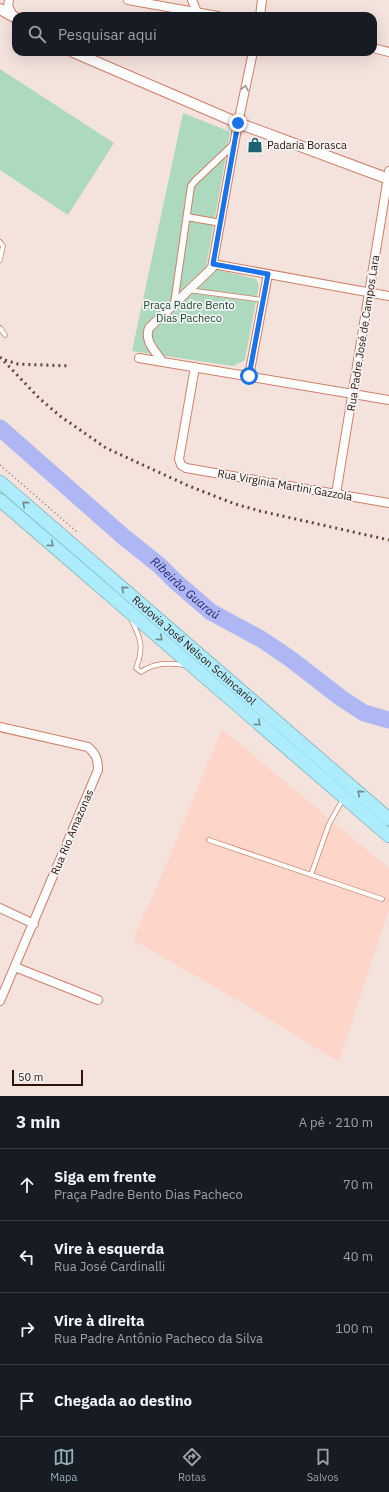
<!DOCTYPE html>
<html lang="pt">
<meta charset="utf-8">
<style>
:root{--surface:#171b24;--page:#242831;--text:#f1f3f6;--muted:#9ea1a6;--line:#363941;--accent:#91b2bb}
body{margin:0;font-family:"IBM Plex Sans",sans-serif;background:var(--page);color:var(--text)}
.scale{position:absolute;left:12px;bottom:10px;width:71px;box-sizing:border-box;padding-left:4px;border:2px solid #311209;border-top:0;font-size:11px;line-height:14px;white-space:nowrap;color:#311209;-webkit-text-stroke:3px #f3f3f3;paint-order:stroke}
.stop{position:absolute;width:12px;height:12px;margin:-9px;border:3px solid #1a73e8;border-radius:50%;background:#fff}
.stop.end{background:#1a73e8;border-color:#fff;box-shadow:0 1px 4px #0008}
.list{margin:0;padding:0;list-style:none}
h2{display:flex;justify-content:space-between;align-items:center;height:52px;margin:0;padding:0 16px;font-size:17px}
h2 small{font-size:13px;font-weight:400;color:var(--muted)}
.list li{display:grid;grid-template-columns:26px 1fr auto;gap:12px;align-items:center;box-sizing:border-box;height:72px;padding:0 16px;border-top:1px solid var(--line)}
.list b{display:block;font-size:15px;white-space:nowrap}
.list p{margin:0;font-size:13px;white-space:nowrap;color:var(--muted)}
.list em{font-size:13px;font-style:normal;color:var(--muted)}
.icon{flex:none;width:22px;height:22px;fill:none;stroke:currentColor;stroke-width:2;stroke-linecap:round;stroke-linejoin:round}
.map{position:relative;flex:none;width:389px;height:1096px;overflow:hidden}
.search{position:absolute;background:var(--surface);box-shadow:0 4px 16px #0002;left:12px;right:12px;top:12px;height:44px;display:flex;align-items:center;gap:10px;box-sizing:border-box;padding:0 14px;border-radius:12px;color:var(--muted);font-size:15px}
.sheet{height:340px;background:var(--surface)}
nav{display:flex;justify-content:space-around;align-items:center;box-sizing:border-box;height:56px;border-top:1px solid var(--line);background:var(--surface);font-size:11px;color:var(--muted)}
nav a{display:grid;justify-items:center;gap:2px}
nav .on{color:var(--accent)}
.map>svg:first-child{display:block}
.built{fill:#fdd6c9}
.green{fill:#add9be}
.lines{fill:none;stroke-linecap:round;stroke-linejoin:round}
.river{stroke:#aeb7f3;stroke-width:17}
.service-casing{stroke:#cf7e65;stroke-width:5.5}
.pedestrian-casing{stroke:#cf7e65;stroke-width:8}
.minor-casing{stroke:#cf7e65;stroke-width:10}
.tertiary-casing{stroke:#cf7e65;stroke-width:12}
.primary-casing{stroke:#5e97a7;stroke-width:14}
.path{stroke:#8c736b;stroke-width:1.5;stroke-dasharray:1 3;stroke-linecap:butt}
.service{stroke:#fff;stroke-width:4}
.pedestrian{stroke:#fff;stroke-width:6}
.minor{stroke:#fff;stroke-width:8}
.tertiary{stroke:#fff;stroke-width:10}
.primary{stroke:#adecfd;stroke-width:13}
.rail{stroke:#62463e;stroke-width:3;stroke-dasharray:2 4;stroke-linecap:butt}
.oneway{stroke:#a29490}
.oneway2{stroke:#758a8f}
.route{stroke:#1a73e8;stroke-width:5}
.labels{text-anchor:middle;stroke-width:3.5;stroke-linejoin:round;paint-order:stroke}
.poi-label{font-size:11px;fill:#311209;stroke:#f3f3f3;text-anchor:start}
.park-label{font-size:11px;fill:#184a31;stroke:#f3f3f3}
.street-label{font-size:11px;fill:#311209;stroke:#f3f3f3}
.water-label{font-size:12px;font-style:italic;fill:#27266a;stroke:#f3f3f3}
</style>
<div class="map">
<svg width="389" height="1096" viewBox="0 0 389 1096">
<rect width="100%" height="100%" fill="#f4e2dc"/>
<!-- built -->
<path class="built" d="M 222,729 L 389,868 L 389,909 L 339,1062 L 249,1007 L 133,940 L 161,877 Z"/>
<!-- green -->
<path class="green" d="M 0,69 L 114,143 L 68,215 L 0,170 Z
M 183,113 L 228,131 L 230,133 L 206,267 L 256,279 L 259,285 L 245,360 L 233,366 L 132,351 Z"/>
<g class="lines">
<!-- river -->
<path class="river" id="s1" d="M 0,428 L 125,538 L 159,565 L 176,582 L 211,612 L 261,639 L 276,649 L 292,660 L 341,698 L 364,713 L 389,720"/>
<defs>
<path id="service" d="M 0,242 L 3,246 L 0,260
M 188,290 L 263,300
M 0,328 L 5,335
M 132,621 C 141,639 144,648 136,668 L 141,672 C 155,662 169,663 185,665
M 209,840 L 382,899
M 311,875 L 329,824 L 343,799"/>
<path id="pedestrian" d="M 187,217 L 221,223
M 174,304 L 191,186 L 195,181 L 234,144"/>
<path id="minor" d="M 9,0 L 8,6 L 13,16
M 128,0 L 218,16
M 192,0 L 197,12
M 260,16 L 262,0
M 373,48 L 389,52
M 213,264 L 389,296
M 139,358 L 389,400
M 162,361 C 155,351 144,341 149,328 L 212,268 L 238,123 L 253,52
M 195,367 L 179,459 L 181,465 L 186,468 L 389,503
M 249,376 L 268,274
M 336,494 L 389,171
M 0,727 L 88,747 C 96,754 98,759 98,770 L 0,1001
M 0,908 L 34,924
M 15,967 L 98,1000"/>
<path id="tertiary" d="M 0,9 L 16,18
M 73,52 L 238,123 L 389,179"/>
<g id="primary">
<path id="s2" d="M 0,482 L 389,819"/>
<path d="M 0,500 L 389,836"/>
</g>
</defs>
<!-- service casing -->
<use href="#service" class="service-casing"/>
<!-- pedestrian casing -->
<use href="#pedestrian" class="pedestrian-casing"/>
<!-- minor casing -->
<use href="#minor" class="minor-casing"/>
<!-- tertiary casing -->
<use href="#tertiary" class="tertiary-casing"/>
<!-- primary casing -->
<use href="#primary" class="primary-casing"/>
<!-- path -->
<path class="path" d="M 0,465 L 77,532"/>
<!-- service -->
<use href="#service" class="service"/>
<!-- pedestrian -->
<use href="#pedestrian" class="pedestrian"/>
<!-- minor -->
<use href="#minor" class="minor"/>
<!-- tertiary -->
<use href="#tertiary" class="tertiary"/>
<!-- primary -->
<use href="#primary" class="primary"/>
<!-- rail -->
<path class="rail" d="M 0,357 L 39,398 L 60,416 L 106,448 L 189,486 L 235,504 L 260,511 L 389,540
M 5,360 L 18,364 L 70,366"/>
</g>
<!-- one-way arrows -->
<defs><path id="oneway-chevron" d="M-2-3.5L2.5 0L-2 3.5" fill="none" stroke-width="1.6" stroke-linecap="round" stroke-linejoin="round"/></defs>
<use class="oneway" href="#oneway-chevron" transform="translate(245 88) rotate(-78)"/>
<g class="oneway2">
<use href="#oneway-chevron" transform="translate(25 504) rotate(-139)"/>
<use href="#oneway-chevron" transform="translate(51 544) rotate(41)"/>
<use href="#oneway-chevron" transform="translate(124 589) rotate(-139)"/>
<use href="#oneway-chevron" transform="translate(160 638) rotate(41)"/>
<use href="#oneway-chevron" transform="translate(258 723) rotate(41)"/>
<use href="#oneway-chevron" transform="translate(360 793) rotate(-139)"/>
</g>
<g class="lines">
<!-- route -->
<path class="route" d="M 238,123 L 213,264 L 268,274 L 249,376"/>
</g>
<!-- icons -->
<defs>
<symbol id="shop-bare" viewBox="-9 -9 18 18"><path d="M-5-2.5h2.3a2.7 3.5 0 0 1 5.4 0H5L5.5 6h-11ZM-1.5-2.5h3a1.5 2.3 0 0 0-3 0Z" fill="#1c6273" stroke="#f3f3f3" stroke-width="2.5" paint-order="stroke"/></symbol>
</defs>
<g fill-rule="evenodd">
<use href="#shop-bare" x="244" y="134" width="22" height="22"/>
</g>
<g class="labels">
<!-- poi labels -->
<g class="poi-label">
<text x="267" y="149">Padaria Borasca</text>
</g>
<!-- park labels -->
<g class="park-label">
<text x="189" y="309">Praça Padre Bento<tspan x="189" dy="13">Dias Pacheco</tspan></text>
</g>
<!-- street labels -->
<g class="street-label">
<text transform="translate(363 333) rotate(-81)" y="4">Rua Padre José de Campos Lara</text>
<text transform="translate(285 485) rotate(10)" y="4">Rua Virginia Martini Gazzola</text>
<text dy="4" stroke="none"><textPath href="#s2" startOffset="257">Rodovia José Nelson Schincariol</textPath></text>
<text transform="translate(72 832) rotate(-67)" y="4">Rua Rio Amazonas</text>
</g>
<!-- water labels -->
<g class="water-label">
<text dy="4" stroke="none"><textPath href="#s1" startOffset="245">Ribeirão Guaraú</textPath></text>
</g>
</g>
</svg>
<div class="scale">50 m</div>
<div class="stop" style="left:249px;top:376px"></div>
<div class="stop end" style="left:238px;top:123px"></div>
<div class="search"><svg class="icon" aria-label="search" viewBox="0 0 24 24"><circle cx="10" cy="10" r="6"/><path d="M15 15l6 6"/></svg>Pesquisar aqui</div>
</div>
<section class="sheet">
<h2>3 min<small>A pé · 210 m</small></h2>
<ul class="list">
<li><svg class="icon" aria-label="ahead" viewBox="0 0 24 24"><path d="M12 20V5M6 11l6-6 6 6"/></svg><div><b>Siga em frente</b><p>Praça Padre Bento Dias Pacheco</p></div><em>70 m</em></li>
<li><svg class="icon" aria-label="left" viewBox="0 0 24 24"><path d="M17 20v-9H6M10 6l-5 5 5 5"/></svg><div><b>Vire à esquerda</b><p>Rua José Cardinalli</p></div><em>40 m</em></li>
<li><svg class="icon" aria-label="right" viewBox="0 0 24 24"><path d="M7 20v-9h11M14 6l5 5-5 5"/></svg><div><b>Vire à direita</b><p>Rua Padre Antônio Pacheco da Silva</p></div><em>100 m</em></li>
<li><svg class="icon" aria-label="arrive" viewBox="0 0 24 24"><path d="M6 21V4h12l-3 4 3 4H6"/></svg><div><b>Chegada ao destino</b></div></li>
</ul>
</section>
<nav>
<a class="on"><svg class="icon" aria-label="map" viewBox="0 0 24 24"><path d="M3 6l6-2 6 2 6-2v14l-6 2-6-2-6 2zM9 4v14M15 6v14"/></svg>Mapa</a>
<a><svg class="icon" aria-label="directions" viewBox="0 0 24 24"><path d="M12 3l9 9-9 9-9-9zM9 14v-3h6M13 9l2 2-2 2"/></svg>Rotas</a>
<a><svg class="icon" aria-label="saved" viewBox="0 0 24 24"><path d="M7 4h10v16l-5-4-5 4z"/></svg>Salvos</a>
</nav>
